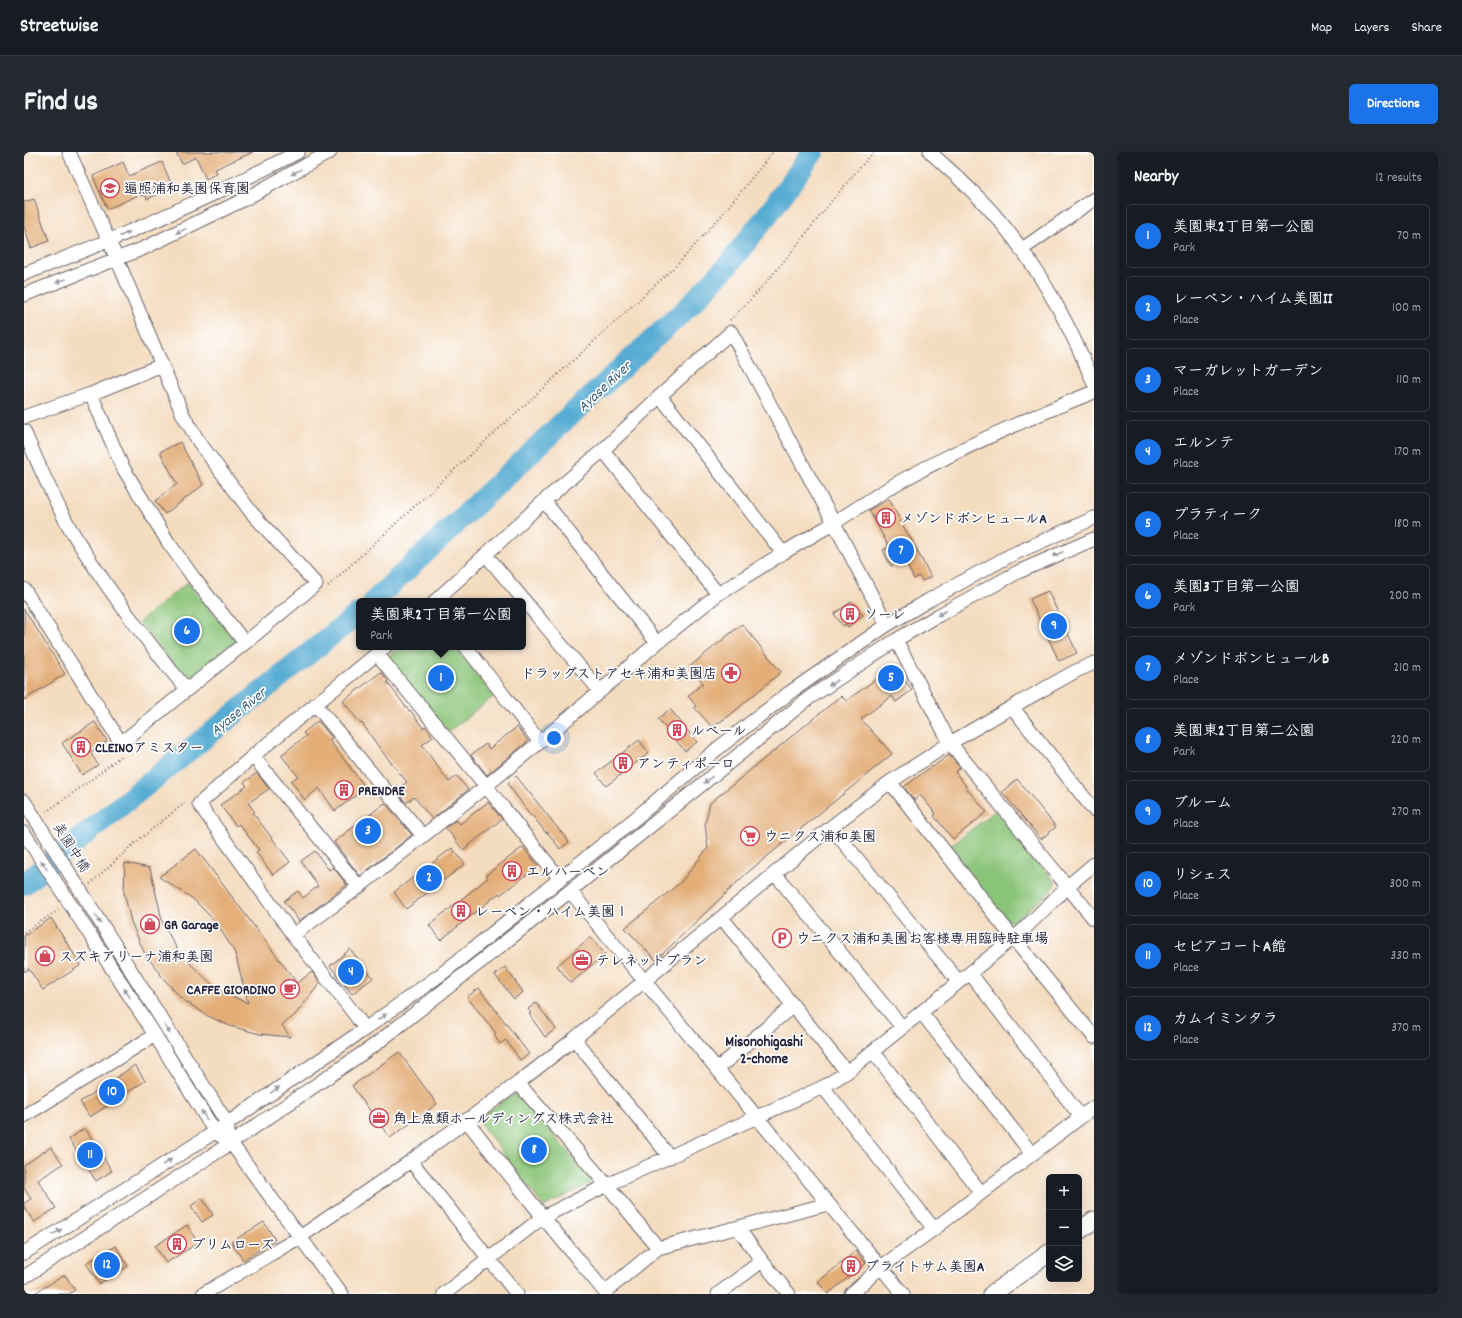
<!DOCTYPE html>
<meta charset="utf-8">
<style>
:root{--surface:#171b24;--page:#242831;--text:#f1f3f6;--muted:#9ea1a6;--line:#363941;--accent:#1a73e8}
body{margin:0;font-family:Dekko,"Klee One",sans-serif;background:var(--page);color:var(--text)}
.controls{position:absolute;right:12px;bottom:12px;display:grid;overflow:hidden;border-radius:6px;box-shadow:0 4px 16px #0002}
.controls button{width:36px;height:36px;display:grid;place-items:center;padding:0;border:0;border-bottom:1px solid var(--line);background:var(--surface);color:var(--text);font:20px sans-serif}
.you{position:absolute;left:530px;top:586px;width:14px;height:14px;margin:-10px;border:3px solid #fff;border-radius:50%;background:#1a73e8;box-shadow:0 0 0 6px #1a73e833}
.badge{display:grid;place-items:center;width:26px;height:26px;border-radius:50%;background:var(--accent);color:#fff;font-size:13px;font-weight:700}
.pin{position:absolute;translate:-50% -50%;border:2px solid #fff;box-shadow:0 1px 4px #0006}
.popup{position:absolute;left:332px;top:446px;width:170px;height:52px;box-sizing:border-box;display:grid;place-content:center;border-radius:6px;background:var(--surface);filter:drop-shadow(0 1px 3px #0005);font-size:13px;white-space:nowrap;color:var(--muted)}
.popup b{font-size:15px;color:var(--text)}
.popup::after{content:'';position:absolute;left:50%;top:100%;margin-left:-8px;border:8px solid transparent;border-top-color:var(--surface)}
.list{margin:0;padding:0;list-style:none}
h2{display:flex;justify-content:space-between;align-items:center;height:52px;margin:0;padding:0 16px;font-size:17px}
h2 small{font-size:13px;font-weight:400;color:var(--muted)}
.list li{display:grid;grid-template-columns:26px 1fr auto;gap:12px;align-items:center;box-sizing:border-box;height:64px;margin:0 8px 8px;padding:0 8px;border:1px solid var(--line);border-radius:6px}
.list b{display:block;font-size:15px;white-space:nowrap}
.list p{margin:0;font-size:13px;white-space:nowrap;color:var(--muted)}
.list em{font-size:13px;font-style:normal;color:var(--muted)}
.icon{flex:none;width:22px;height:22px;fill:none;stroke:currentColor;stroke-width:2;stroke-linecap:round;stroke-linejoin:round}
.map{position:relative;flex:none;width:1070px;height:1142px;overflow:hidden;border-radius:6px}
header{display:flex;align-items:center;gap:24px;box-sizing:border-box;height:56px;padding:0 20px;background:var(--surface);border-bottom:1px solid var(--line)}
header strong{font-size:19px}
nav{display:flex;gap:22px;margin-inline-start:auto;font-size:14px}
.intro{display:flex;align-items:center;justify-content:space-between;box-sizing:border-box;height:96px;padding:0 24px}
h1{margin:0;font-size:28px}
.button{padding:10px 18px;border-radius:6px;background:var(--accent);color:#fff;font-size:14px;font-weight:700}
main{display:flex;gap:24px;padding:0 24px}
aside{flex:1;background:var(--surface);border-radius:6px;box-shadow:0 4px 16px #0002}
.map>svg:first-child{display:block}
.green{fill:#8ac478;stroke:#56735a}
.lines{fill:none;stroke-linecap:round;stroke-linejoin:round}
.river{stroke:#56acd3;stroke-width:22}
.building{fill:#e3ae78}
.minor-casing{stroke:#6c6369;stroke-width:15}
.major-casing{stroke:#6c6369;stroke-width:19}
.path{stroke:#6c6369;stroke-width:2;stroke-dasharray:1 3;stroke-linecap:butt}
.minor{stroke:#fff;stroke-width:13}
.major{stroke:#fff;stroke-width:17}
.oneway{fill:#9c9ca7}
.labels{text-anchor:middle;stroke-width:3.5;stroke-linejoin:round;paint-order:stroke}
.poi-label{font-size:14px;font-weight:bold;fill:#22223b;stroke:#fff;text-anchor:start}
.street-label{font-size:14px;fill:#22223b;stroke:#fff}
.water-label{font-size:15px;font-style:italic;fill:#39607f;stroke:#fff}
.neighbourhood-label{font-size:15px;font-weight:bold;fill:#22223b;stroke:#fff}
</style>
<header>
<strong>Streetwise</strong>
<nav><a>Map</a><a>Layers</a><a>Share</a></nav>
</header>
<div class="intro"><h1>Find us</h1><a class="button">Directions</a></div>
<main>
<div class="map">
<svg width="1070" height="1142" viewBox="0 0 1070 1142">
<rect width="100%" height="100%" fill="#fff"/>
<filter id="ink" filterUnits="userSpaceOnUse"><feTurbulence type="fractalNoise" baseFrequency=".025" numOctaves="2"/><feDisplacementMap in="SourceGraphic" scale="8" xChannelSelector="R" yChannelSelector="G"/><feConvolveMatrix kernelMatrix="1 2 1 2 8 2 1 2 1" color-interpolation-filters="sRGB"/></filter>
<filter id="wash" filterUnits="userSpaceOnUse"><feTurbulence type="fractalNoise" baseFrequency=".012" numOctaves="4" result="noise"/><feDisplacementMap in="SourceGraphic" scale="16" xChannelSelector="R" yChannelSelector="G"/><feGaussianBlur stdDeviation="0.9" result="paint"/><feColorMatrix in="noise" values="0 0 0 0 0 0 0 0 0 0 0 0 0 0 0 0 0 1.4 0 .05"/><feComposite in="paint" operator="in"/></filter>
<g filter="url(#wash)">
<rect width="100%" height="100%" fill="#f4dcbf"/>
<!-- green -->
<path class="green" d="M 164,430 L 211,488 L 211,494 L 168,528 L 162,528 L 115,470 Z
M 374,495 L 431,495 L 470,544 L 424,580 L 364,509 L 366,503 Z
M 972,658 L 1031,730 L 1029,737 L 990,770 L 984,769 L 925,695 Z
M 492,941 L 570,1029 L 520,1055 L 453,967 Z"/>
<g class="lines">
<!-- river -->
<path class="river" d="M 350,449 L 538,271 L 665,154 L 705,112 L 751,53 L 789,0
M 0,732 L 335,461"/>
</g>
<g id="blocks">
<!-- building -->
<path class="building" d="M 152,0 L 229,0 L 191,17 L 193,21 L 182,27 L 172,5 L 158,12 Z
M 99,10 L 105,24 L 138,10 L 147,31 L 137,35 L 140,40 L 123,47 L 122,43 L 118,44 L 117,42 L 83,57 L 69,24 Z
M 10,47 L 25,89 L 7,96 L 0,75 L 0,50 Z
M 156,290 L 179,333 L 141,362 L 131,349 L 153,332 L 136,300 Z
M 865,347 L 885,385 L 886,385 L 907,425 L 898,429 L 895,424 L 890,427 L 880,407 L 867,414 L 859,398 L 865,395 L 845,358 Z
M 1024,439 L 1053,501 L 1035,509 L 1006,447 Z
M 828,449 L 839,463 L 824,475 L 822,472 L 819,474 L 810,462 Z
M 0,457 L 41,522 L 0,548 Z
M 718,472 L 757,520 L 705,564 L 688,575 L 670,555 L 672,554 L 664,544 L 679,531 L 665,515 Z
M 870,514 L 888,538 L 872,550 L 868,544 L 837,567 L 868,602 L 723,721 L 632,808 L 601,776 L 657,730 L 684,696 L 681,672 L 686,651 L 817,544 L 822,549 Z
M 357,520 L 364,529 L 363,530 L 385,559 L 386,558 L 399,576 L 401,574 L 409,585 L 398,593 L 425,630 L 433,624 L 444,638 L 408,667 L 390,645 L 382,651 L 374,641 L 377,638 L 375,636 L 383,630 L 356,597 L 338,571 L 337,572 L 319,549 Z
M 646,557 L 673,590 L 661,599 L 634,567 Z
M 294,569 L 308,586 L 305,588 L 342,636 L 311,659 L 295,636 L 281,648 L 267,629 L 274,624 L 257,603 L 282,584 L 279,581 Z
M 71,570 L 83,589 L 66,600 L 74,613 L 58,623 L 38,591 Z
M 493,575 L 504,589 L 463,623 L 447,603 L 462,592 L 465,597 Z
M 615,588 L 625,601 L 582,634 L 572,621 Z
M 925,603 L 936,616 L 931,620 L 942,634 L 941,635 L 963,660 L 929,687 L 910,664 L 912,662 L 896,643 L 890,648 L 880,635 L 908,614 L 909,615 Z
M 233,621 L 245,637 L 224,651 L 231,660 L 229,661 L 266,710 L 249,723 L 232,700 L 235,698 L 215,672 L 212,674 L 196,653 L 223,634 L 220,630 Z
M 492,624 L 545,690 L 536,697 L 523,680 L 522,681 L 508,663 L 507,664 L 484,632 Z
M 993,627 L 1032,675 L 1017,687 L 978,640 Z
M 464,650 L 478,667 L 439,698 L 422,676 L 432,668 L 436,672 Z
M 361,651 L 388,683 L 336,724 L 310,690 Z
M 499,695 L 514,714 L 476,743 L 475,741 L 417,788 L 405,773 L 464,726 L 462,723 Z
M 428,696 L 441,712 L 382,757 L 370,740 Z
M 172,697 L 273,831 L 288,820 L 296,831 L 271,863 L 258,873 L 266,885 L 236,882 L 206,874 L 184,864 L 158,847 L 139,826 L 120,800 L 107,770 L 100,740 L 101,711 L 126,716 L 139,772 L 156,802 L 195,839 L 224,851 L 211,801 L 195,775 L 186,764 L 168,746 L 135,725 Z
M 291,699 L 305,718 L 309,715 L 323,733 L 275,769 L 260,749 L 274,739 L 279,746 L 294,734 L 277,709 Z
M 27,766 L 57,813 L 19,838 L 5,817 L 0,820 L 0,784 Z
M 566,785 L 581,802 L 547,831 L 533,814 Z
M 326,797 L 349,826 L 328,842 L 306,814 Z
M 481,815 L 499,840 L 490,847 L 471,823 Z
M 455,836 L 505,902 L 496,908 L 482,888 L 476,892 L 470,883 L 472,881 L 443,845 Z
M 512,851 L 532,877 L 521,885 L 505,862 L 507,861 L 504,857 Z
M 375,900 L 413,952 L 366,986 L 328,934 Z
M 111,913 L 121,929 L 66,965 L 56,950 Z
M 61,976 L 88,1019 L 72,1029 L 45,987 Z
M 27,995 L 39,1012 L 14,1028 L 32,1056 L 10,1070 L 0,1055 L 0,1051 L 7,1047 L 0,1036 L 0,1013 Z
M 178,1046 L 189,1063 L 178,1070 L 167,1054 Z
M 240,1070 L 251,1088 L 219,1108 L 207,1090 Z
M 163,1073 L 174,1091 L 142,1111 L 131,1094 Z
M 92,1094 L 104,1114 L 75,1132 L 62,1111 Z
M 832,1099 L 842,1111 L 804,1142 L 794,1130 Z
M 41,1123 L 51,1138 L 45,1142 L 9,1142 Z"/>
</g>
</g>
<g filter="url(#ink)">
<use href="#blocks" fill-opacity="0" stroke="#6c6369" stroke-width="1"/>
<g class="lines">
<defs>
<path id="minor" d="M 906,0 C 923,15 941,32 957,48 C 1007,100 1043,166 1070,232
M 997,98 L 1070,47
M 0,122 C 94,87 185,46 274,0
M 0,143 L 118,97 L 219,48 L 306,0
M 67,242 L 98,314 L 144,390 L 169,425 L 221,491
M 636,244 L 759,401
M 0,265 L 67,242 L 138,213
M 0,279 C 15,313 29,347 47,378 C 81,435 121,487 163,538
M 579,298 L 694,442
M 520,349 L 633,491
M 462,403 L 576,539
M 0,437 L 97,591 L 221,491 L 292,432 L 227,360 L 175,290 L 159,263 L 93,107 L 45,0
M 863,473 L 810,371 C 832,357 854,342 877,329 C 939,295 1004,266 1070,240
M 872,488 L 926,591 L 1070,767
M 361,495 L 229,604 L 175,652 L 269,783 L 335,735 L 462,634 L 516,590 L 633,491 L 694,442 L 759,401 L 810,371 L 707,180 L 636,244 L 579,298 L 520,349 L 411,449
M 442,495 L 516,590
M 353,502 L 462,634 L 536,727
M 291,552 L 399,684
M 988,555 L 1070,658
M 229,604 L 335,735
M 866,630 L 989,786 L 1070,885
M 0,649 L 203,971 L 204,979
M 807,675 L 935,830
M 0,681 L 131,883 L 191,980 L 207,991 L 318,1142
M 751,722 L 878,875
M 546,739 L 879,1142
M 698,766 L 823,920
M 269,783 L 332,864 L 341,877
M 946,821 L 1057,965
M 897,860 L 1008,1002
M 550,887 L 646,1005
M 849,899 L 957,1041
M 694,916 L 769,854
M 494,931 L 583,1033 L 634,1096 L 581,1140 L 582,1142
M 799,935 L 910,1077
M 0,964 L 131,883
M 442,968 L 519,1065 L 581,1140
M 387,1009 L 493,1142
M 634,1096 L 804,1052
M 0,1101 L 191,980 L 341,877 L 420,820 L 613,665 L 693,597 L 765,541 L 863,473 L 905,448 L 987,403 L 1070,366
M 738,1109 L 765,1142
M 0,1125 L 207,991 L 352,892 L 546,739 L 785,546 L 872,488 L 915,463 L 994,420 L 1070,387
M 179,1142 L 276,1085 L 387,1009 L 494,931 L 550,887 L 807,675 L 866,630 L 926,591 L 988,555 L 1052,519 L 1070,511
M 420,1142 L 519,1065 L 583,1033 L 799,935 L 823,920 L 998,779 L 1044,734 L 1070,712
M 694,1142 L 738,1109 L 714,1076
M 827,1142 L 857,1115 L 910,1077 L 1070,955"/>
<path id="major" d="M 1055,1079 L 1070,1068
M 968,1142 L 1025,1101"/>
</defs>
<!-- minor casing -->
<use href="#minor" class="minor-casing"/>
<!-- major casing -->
<use href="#major" class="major-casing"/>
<!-- path -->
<path class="path" d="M 706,168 C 760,117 800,53 850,0
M 304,434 L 655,111 L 697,64 L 749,0
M 22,660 L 67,628 L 98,603
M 66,732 L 111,691 L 163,649
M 0,780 L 35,758"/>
<!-- minor -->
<use href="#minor" class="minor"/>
<!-- major -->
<use href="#major" class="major"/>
</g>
<!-- one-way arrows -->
<defs><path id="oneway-solid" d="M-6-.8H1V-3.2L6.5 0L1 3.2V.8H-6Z"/></defs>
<g class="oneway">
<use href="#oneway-solid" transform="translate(272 20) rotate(151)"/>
<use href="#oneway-solid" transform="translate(157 79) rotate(154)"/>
<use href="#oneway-solid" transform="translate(101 82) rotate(-23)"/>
<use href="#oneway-solid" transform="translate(37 129) rotate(159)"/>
<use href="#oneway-solid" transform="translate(1034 402) rotate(156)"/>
<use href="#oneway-solid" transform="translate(918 461) rotate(151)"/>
<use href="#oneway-solid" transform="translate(809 531) rotate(146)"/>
<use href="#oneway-solid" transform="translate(684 628) rotate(141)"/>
<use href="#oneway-solid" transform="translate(20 713) rotate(-122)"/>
<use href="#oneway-solid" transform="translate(74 767) rotate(58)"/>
<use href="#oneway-solid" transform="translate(103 841) rotate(-123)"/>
<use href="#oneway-solid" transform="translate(358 865) rotate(-36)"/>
<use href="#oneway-solid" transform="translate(143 877) rotate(58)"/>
<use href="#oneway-solid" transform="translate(251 938) rotate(-34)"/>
<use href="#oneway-solid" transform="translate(180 963) rotate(-122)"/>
<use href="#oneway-solid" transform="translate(143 1010) rotate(-32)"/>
<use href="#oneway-solid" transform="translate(33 1080) rotate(-32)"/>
</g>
</g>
<!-- icons -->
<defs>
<symbol id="school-ring" viewBox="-11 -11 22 22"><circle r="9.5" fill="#fff" stroke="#d1495b" stroke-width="1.5"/><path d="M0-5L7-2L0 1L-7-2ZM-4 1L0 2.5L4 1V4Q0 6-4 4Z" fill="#d1495b"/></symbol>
<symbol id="building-ring" viewBox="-11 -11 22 22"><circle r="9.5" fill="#fff" stroke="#d1495b" stroke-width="1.5"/><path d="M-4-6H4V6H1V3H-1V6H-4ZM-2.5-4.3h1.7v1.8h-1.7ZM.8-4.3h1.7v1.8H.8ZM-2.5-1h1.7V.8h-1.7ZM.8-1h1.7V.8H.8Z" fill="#d1495b"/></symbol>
<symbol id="pharmacy-ring" viewBox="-11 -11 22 22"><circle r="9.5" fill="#fff" stroke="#d1495b" stroke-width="1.5"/><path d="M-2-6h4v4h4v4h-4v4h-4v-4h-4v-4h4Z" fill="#d1495b"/></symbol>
<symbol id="supermarket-ring" viewBox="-11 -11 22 22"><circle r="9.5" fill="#fff" stroke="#d1495b" stroke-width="1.5"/><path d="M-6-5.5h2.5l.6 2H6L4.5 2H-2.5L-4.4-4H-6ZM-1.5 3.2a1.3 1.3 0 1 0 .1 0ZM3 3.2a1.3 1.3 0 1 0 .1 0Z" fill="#d1495b"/></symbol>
<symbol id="shop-ring" viewBox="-11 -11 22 22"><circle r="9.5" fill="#fff" stroke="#d1495b" stroke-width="1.5"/><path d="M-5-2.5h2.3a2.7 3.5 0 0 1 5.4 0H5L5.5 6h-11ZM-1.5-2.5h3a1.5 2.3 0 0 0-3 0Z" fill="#d1495b"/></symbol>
<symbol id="parking-ring" viewBox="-11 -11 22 22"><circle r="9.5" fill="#fff" stroke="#d1495b" stroke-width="1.5"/><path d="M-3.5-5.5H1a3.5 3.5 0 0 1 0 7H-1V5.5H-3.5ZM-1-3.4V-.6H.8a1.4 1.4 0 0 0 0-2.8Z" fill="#d1495b"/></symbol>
<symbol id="office-ring" viewBox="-11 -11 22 22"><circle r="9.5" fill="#fff" stroke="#d1495b" stroke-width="1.5"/><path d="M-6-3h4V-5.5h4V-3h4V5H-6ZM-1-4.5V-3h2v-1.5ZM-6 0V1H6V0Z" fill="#d1495b"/></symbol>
<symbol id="cafe-ring" viewBox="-11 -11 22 22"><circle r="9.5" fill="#fff" stroke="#d1495b" stroke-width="1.5"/><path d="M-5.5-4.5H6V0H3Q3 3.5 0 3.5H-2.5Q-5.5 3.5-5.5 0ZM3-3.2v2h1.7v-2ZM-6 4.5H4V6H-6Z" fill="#d1495b"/></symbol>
</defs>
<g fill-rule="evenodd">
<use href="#school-ring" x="75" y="25" width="22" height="22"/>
<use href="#building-ring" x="851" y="355" width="22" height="22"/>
<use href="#building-ring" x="815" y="451" width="22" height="22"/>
<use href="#pharmacy-ring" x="696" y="510" width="22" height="22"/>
<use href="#building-ring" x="642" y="567" width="22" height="22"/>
<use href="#building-ring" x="46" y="584" width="22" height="22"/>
<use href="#building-ring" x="588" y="600" width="22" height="22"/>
<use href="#building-ring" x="309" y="627" width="22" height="22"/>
<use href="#supermarket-ring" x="715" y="673" width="22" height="22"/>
<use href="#building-ring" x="477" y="708" width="22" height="22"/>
<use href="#building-ring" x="426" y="748" width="22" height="22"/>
<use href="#shop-ring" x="115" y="761" width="22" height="22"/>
<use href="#parking-ring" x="747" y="775" width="22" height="22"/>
<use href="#shop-ring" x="10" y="793" width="22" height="22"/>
<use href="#office-ring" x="547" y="797" width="22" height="22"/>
<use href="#cafe-ring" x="255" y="826" width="22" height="22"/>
<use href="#office-ring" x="344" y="955" width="22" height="22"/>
<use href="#building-ring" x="142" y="1081" width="22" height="22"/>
<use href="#building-ring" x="816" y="1103" width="22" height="22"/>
</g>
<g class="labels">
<!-- poi labels -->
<g class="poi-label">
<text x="100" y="41">遍照浦和美園保育園</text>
<text x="876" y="371">メゾンドボンヒュールA</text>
<text x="840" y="467">ソーレ</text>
<text x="693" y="526" text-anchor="end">ドラッグストアセキ浦和美園店</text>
<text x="667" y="583">ルベール</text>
<text x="71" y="600">CLEINOアミスター</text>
<text x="613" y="616">アンティポーロ</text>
<text x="334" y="643">PRENDRE</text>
<text x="740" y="689">ウニクス浦和美園</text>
<text x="502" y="724">エルハーベン</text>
<text x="451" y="764">レーベン・ハイム美園Ⅰ</text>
<text x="140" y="777">GR Garage</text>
<text x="772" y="791">ウニクス浦和美園お客様専用臨時駐車場</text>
<text x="35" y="809">スズキアリーナ浦和美園</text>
<text x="572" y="813">テレネットプラン</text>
<text x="252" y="842" text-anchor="end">CAFFE GIORDINO</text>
<text x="369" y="971">角上魚類ホールディングス株式会社</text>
<text x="167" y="1097">プリムローズ</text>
<text x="841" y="1119">ブライトサム美園A</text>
</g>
<!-- street labels -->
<g class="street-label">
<text transform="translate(48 695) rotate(58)" y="5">美園中橋</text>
</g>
<!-- water labels -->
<g class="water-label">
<text transform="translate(580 234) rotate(-43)" y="5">Ayase River</text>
<text transform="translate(214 559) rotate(-39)" y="5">Ayase River</text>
</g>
<!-- neighbourhood labels -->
<g class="neighbourhood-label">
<text x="740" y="894">Misonohigashi<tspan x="740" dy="17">2-chome</tspan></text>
</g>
</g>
</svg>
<div class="controls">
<button>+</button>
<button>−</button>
<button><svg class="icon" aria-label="layers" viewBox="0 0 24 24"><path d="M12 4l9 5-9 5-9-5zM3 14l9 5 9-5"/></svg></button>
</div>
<div class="you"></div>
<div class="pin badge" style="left:417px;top:526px">1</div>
<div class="popup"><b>美園東2丁目第一公園</b>Park</div>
<div class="pin badge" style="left:405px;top:726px">2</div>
<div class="pin badge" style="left:344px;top:679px">3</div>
<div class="pin badge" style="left:327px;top:820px">4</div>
<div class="pin badge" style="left:867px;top:526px">5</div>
<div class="pin badge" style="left:163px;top:479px">6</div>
<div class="pin badge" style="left:877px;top:399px">7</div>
<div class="pin badge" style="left:510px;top:998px">8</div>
<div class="pin badge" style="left:1030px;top:474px">9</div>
<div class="pin badge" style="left:88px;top:940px">10</div>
<div class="pin badge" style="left:66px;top:1003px">11</div>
<div class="pin badge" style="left:83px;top:1113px">12</div>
</div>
<aside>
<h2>Nearby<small>12 results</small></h2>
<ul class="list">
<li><span class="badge">1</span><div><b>美園東2丁目第一公園</b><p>Park</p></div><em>70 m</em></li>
<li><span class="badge">2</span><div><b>レーベン・ハイム美園II</b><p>Place</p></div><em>100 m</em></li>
<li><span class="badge">3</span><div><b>マーガレットガーデン</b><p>Place</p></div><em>110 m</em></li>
<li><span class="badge">4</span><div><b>エルンテ</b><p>Place</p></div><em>170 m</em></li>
<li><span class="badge">5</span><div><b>プラティーク</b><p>Place</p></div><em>180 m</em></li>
<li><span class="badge">6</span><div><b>美園3丁目第一公園</b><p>Park</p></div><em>200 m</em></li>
<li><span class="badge">7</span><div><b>メゾンドボンヒュールB</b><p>Place</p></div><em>210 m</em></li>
<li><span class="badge">8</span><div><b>美園東2丁目第二公園</b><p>Park</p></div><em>220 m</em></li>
<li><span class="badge">9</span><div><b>ブルーム</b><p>Place</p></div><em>270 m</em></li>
<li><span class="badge">10</span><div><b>リシェス</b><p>Place</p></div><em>300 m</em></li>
<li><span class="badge">11</span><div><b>セピアコートA館</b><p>Place</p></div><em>330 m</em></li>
<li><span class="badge">12</span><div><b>カムイミンタラ</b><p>Place</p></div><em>370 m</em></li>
</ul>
</aside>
</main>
